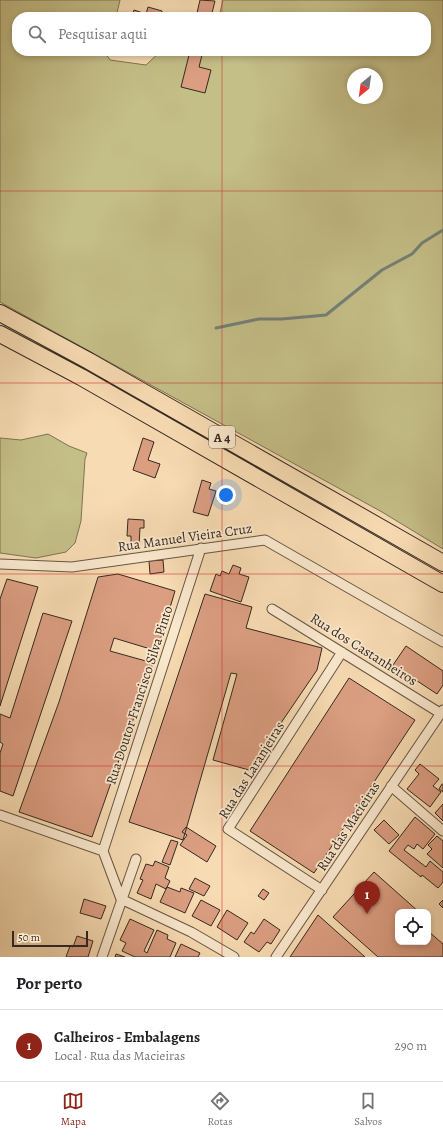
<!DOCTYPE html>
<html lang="pt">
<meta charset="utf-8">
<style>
:root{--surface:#fff;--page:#f2f2f2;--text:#202124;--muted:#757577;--line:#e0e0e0;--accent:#8f2418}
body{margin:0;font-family:Alegreya,serif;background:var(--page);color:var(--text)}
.controls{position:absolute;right:12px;bottom:12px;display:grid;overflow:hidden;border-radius:8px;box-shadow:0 2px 6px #0003}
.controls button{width:36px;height:36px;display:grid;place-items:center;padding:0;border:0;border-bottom:1px solid var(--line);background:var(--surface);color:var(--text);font:20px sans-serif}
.compass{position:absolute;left:347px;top:68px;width:36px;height:36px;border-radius:50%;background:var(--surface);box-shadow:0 2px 6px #0003;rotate:209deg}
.scale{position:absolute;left:12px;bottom:10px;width:76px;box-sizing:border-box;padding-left:4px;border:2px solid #362922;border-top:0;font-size:11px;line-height:14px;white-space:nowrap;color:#362922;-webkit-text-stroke:3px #fae8cd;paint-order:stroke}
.you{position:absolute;left:226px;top:495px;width:14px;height:14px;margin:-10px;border:3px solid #fff;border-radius:50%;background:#1a73e8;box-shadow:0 0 0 6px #1a73e833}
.badge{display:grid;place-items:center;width:26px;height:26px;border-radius:50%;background:var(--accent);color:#fff;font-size:13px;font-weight:700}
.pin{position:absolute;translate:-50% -33px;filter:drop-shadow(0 1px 2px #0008)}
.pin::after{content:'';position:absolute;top:21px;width:14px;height:12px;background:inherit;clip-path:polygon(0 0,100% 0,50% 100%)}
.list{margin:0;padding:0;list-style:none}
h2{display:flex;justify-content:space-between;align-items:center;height:52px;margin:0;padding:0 16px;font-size:17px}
h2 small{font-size:13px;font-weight:400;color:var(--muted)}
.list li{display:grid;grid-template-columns:26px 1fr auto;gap:12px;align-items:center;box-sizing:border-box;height:72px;padding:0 16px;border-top:1px solid var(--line)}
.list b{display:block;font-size:15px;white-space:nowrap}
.list p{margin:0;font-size:13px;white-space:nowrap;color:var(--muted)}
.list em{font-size:13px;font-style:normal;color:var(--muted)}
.icon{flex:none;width:22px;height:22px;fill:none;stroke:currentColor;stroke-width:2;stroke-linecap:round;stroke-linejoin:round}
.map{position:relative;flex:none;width:443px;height:957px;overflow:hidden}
.search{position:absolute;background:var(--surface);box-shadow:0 2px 6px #0003;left:12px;right:12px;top:12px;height:44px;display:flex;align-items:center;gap:10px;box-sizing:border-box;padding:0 14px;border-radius:16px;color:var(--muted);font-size:15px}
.sheet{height:124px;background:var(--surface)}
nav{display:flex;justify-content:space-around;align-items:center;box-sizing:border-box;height:56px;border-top:1px solid var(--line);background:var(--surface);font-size:11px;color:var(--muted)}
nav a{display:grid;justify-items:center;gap:2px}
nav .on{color:var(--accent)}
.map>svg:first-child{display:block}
.green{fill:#c4be87;stroke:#7d7454;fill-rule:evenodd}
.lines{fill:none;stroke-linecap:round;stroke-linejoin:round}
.stream{stroke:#748078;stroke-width:3}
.building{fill:#db9e81;stroke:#362922}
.street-casing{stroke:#665646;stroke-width:11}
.highway-casing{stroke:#362922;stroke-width:18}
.street{stroke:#fae8cd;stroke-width:9}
.highway{stroke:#f7dbb2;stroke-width:16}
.grid{fill:none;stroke:#d62828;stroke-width:1;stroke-opacity:0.55}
.labels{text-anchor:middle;stroke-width:3.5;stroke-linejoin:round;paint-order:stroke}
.shield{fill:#fae8cd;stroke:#716255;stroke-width:1}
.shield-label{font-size:13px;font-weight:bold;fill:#362922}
.street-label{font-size:14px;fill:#362922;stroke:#fae8cd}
</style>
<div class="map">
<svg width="443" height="957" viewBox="0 0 443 957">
<rect width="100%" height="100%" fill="#f7dbb2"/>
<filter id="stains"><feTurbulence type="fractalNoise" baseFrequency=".005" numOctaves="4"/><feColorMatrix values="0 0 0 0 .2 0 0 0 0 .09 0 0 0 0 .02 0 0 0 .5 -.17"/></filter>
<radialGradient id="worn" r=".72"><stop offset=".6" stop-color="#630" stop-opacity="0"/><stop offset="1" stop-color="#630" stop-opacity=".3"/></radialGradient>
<!-- green -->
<path class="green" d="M 0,0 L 120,0 L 116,17 L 17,17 L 17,51 L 107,51 L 106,54 L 110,60 L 146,65 L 161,51 L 426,51 L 426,17 L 219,17 L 223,0 L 443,0 L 443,549 L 382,512 L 0,302 ZM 353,74 L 377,74 L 377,98 L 353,98 Z
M 48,434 L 69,446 L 87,453 L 85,459 L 81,521 L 75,543 L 66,552 L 36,558 L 0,553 L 0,438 L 21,440 Z"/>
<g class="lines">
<!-- stream -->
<path class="stream" d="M 216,328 L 259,319 L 282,319 L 326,315 L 382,270 L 412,254 L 422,243 L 443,230"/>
</g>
<!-- building -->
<path class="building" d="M 200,0 L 215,1 L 211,17 L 196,17 Z
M 148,7 L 162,11 L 161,17 L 132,17 L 134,10 L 146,14 Z
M 190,51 L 203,51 L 199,67 L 211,70 L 205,93 L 181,87 Z
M 143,438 L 154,442 L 148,460 L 160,464 L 155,478 L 133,470 Z
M 202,480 L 211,483 L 209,489 L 216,491 L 208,516 L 193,512 Z
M 128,519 L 144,520 L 144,528 L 140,528 L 139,545 L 131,544 L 131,536 L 127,536 Z
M 163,560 L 164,572 L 150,574 L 149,561 Z
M 233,565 L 241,568 L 239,574 L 249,577 L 241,602 L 210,591 L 216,574 L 220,576 L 222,571 L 229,574 Z
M 118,574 L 175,591 L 157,651 L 114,638 L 110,651 L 153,663 L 92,837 L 19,812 L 59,702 L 98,577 Z
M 7,579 L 38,587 L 0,706 L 0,599 Z
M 205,594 L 252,607 L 246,628 L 322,648 L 317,670 L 249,770 L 213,760 L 237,674 L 231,673 L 183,840 L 129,822 Z
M 43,613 L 72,621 L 13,796 L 0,791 L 0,753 L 3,744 L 0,742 L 0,714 L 10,718 Z
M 406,646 L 443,671 L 443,685 L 437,694 L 393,665 Z
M 349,678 L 415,720 L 314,873 L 250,831 Z
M 420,764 L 439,779 L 433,786 L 441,792 L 430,807 L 407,789 L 419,774 L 415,770 Z
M 442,784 L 443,784 L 443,792 L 439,789 Z
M 443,804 L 443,821 L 435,813 Z
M 415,817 L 435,834 L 423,849 L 417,844 L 414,849 L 408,845 L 404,850 L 426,867 L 430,861 L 443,872 L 443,882 L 438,888 L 422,875 L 421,877 L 389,851 Z
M 384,820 L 399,835 L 389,844 L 374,830 Z
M 186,827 L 216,846 L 207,862 L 180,845 L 187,835 L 182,832 Z
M 437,836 L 443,841 L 443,868 L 427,854 L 432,849 L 428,845 Z
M 171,840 L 178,842 L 170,865 L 162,862 Z
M 155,861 L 169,867 L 165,878 L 170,881 L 166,889 L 156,884 L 151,899 L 137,893 L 143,880 L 140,879 L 146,864 L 153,866 Z
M 374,872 L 419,912 L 398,912 L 398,942 L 428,942 L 428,931 L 443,944 L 443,957 L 378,957 L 333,917 Z
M 195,878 L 210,886 L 204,896 L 189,889 Z
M 167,887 L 180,892 L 181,888 L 194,893 L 185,913 L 160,902 Z
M 263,889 L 269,893 L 264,900 L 258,896 Z
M 84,899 L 106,906 L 101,919 L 80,913 Z
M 201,900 L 220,910 L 211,926 L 192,916 Z
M 443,900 L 443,908 L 439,904 Z
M 227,910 L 248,923 L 237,940 L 217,927 Z
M 318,915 L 365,957 L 290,957 Z
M 130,919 L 154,930 L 144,951 L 147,953 L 157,930 L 168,935 L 167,939 L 176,943 L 170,957 L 135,957 L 122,951 L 126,943 L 120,940 Z
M 264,919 L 280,930 L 271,944 L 267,942 L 259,952 L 244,942 L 251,932 L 254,934 Z
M 77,936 L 93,941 L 88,957 L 66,957 L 70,946 L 73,947 Z
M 181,944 L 200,953 L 198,957 L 175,957 Z
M 116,954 L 125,957 L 115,957 Z"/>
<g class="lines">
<defs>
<path id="street" d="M 0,564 L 72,567 L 265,540 L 443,642
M 272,609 L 440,713
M 391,786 L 443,831
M 0,815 L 103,851
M 103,851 L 201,548
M 103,851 L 121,899
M 322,890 L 228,829 L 342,652
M 121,899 L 191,932 L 234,957
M 102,957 L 136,859
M 276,957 L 443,710"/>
<path id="highway" d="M 0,313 L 89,361 L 443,563
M 0,334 L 81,377 L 443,584"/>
</defs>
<!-- street casing -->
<use href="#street" class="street-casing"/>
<!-- highway casing -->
<use href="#highway" class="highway-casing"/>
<!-- street -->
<use href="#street" class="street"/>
<!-- highway -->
<use href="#highway" class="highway"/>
</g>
<!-- grid -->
<path class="grid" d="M 222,0 L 222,17M 222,51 L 222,957M 0,191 L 443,191M 0,383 L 443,383M 0,574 L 443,574M 0,766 L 443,766"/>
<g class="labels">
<!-- shield labels -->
<rect class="shield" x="209" y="426" width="26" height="22" rx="3"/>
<g class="shield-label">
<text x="222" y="442">A 4</text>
</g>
<!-- street labels -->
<g class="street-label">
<text transform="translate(185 537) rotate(-8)" y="5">Rua Manuel Vieira Cruz</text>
<text transform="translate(364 649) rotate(32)" y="5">Rua dos Castanheiros</text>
<text transform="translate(139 695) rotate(-72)" y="5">Rua Doutor Francisco Silva Pinto</text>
<text transform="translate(251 770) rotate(-58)" y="5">Rua das Laranjeiras</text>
<text transform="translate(348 826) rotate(-57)" y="5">Rua das Macieiras</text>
</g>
</g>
<rect width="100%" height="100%" filter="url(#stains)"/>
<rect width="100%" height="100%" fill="url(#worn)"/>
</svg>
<div class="controls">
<button><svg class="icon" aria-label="locate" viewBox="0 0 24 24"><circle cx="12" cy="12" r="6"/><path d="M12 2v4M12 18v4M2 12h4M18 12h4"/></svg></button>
</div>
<svg class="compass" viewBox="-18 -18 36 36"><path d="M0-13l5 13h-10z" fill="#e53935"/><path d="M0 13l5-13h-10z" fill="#757577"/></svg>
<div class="scale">50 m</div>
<div class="you"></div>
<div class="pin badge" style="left:367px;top:914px">1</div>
<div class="search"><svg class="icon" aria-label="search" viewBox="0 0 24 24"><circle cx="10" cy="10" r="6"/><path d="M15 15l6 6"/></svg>Pesquisar aqui</div>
</div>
<section class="sheet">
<h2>Por perto<small></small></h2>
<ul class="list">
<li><span class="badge">1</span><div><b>Calheiros - Embalagens</b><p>Local · Rua das Macieiras</p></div><em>290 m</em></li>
</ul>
</section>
<nav>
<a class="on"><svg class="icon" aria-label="map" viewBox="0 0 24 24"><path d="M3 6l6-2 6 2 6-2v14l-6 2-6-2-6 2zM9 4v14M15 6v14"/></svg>Mapa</a>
<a><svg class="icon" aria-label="directions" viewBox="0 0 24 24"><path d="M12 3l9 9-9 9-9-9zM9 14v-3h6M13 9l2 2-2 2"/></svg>Rotas</a>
<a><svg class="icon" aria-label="saved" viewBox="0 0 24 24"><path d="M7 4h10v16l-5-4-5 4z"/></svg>Salvos</a>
</nav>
